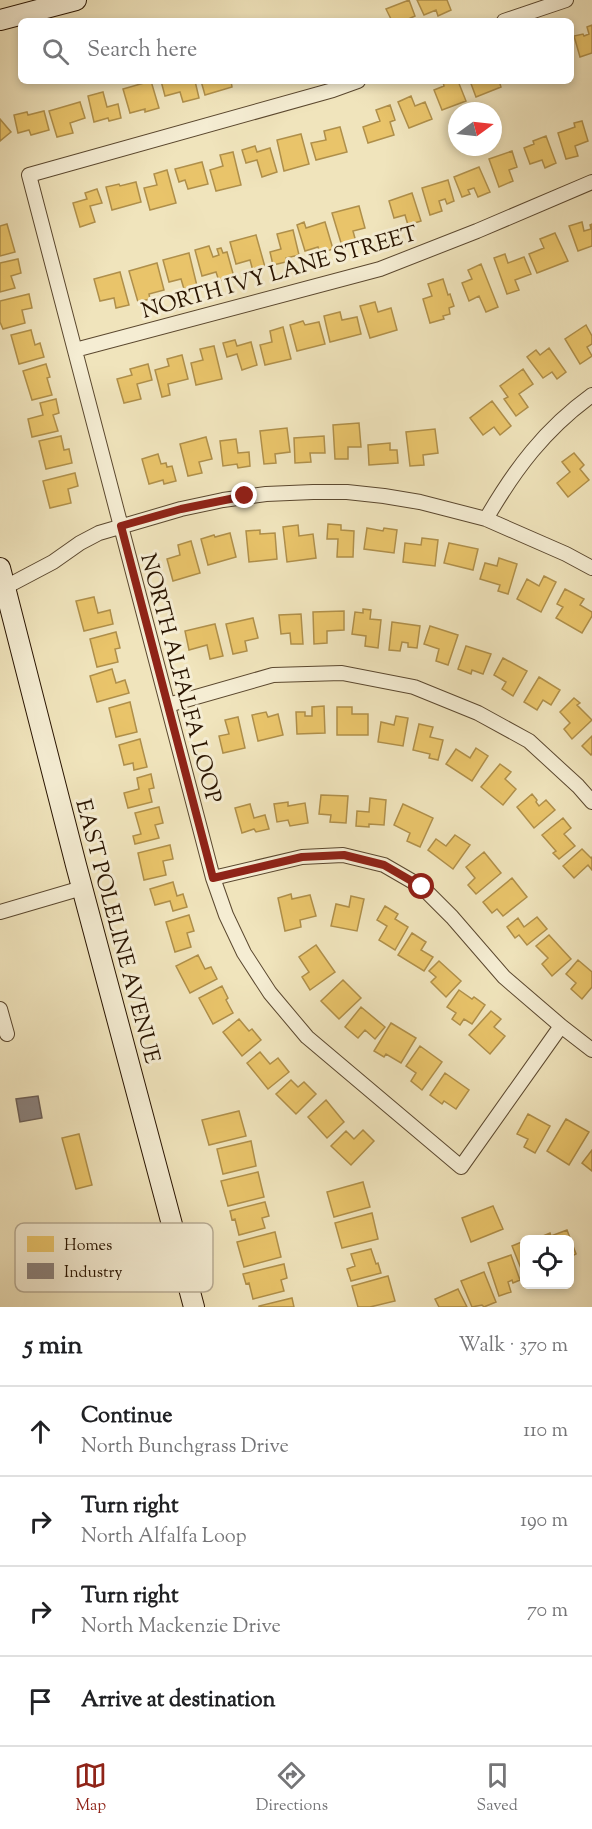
<!DOCTYPE html>
<meta charset="utf-8">
<style>
:root{--surface:#fff;--page:#f2f2f2;--text:#202124;--muted:#757577;--line:#e0e0e0;--accent:#8f2418}
body{margin:0;font-family:"Sorts Mill Goudy",serif;background:var(--page);color:var(--text)}
.controls{position:absolute;right:18px;bottom:18px;display:grid;overflow:hidden;border-radius:9px;box-shadow:0 3px 9px #0003}
.controls button{width:54px;height:54px;display:grid;place-items:center;padding:0;border:0;border-bottom:2px solid var(--line);background:var(--surface);color:var(--text);font:30px sans-serif}
.compass{position:absolute;left:448px;top:102px;width:54px;height:54px;border-radius:50%;background:var(--surface);box-shadow:0 3px 9px #0003;rotate:75deg}
.stop{position:absolute;width:18px;height:18px;margin:-14px;border:4px solid #8f2418;border-radius:50%;background:#fff}
.stop.end{background:#8f2418;border-color:#fff;box-shadow:0 2px 6px #0008}
.list{margin:0;padding:0;list-style:none}
h2{display:flex;justify-content:space-between;align-items:center;height:78px;margin:0;padding:0 24px;font-size:26px}
h2 small{font-size:20px;font-weight:400;color:var(--muted)}
.list li{display:grid;grid-template-columns:39px 1fr auto;gap:18px;align-items:center;box-sizing:border-box;height:90px;padding:0 24px;border-top:2px solid var(--line)}
.list b{display:block;font-size:22px;white-space:nowrap}
.list p{margin:0;font-size:20px;white-space:nowrap;color:var(--muted)}
.list em{font-size:20px;font-style:normal;color:var(--muted)}
.icon{flex:none;width:33px;height:33px;fill:none;stroke:currentColor;stroke-width:2;stroke-linecap:round;stroke-linejoin:round}
.map{position:relative;flex:none;width:592px;height:1307px;overflow:hidden}
.search{position:absolute;background:var(--surface);box-shadow:0 3px 9px #0003;left:18px;right:18px;top:18px;height:66px;display:flex;align-items:center;gap:15px;box-sizing:border-box;padding:0 21px;border-radius:9px;color:var(--muted);font-size:22px}
.sheet{height:438px;background:var(--surface)}
nav{display:flex;justify-content:space-around;align-items:center;box-sizing:border-box;height:84px;border-top:2px solid var(--line);background:var(--surface);font-size:16px;color:var(--muted)}
nav a{display:grid;justify-items:center;gap:3px}
nav .on{color:var(--accent)}
.map>svg:first-child{display:block}
.homes{fill:#e9c46a;stroke:#af8f4a;stroke-width:1.5}
.industry{fill:#8a817c;stroke:#6d6057;stroke-width:1.5}
.lines{fill:none;stroke-linecap:round;stroke-linejoin:round}
.street-casing{stroke:#5b482f;stroke-width:16}
.secondary-casing{stroke:#291400;stroke-width:22}
.street{stroke:#f5edd3;stroke-width:14}
.secondary{stroke:#f5edd3;stroke-width:20}
.route{stroke:#8f2418;stroke-width:8}
.labels{text-anchor:middle;stroke-width:6;stroke-linejoin:round;paint-order:stroke}
.street-label{font-size:22px;fill:#291400;stroke:#f5edd3}
.key{fill:#f5edd3;stroke:#b8ac94;stroke-width:1.5}
.key-label{font-size:16px;fill:#291400}
</style>
<div class="map">
<svg width="592" height="1307" viewBox="0 0 592 1307">
<rect width="100%" height="100%" fill="#f0e4bc"/>
<filter id="stains"><feTurbulence type="fractalNoise" baseFrequency=".00333" numOctaves="4"/><feColorMatrix values="0 0 0 0 .2 0 0 0 0 .09 0 0 0 0 .02 0 0 0 .5 -.17"/></filter>
<radialGradient id="worn" r=".72"><stop offset=".6" stop-color="#630" stop-opacity="0"/><stop offset="1" stop-color="#630" stop-opacity=".3"/></radialGradient>
<!-- homes -->
<path class="homes" d="M 409,0 L 415,16 L 404,21 L 392,21 L 386,9 Z
M 417,0 L 447,0 L 451,10 L 438,16 L 436,10 L 424,15 Z
M 592,25 L 592,53 L 580,57 L 574,36 L 583,34 L 584,36 L 589,34 L 587,27 Z
M 151,81 L 159,108 L 145,112 L 145,109 L 130,113 L 123,89 Z
M 161,81 L 195,81 L 199,98 L 183,102 L 180,92 L 165,96 Z
M 201,81 L 231,81 L 232,87 L 205,95 Z
M 445,81 L 458,81 L 466,101 L 442,110 L 434,90 L 444,86 L 443,82 Z
M 470,81 L 499,81 L 501,87 L 476,97 Z
M 103,92 L 107,107 L 118,104 L 121,118 L 109,121 L 108,118 L 94,122 L 88,96 Z
M 411,96 L 415,106 L 425,102 L 432,119 L 409,128 L 398,102 Z
M 80,102 L 85,118 L 70,123 L 73,133 L 57,137 L 49,111 Z
M 390,105 L 395,120 L 390,122 L 394,135 L 368,143 L 363,127 L 380,121 L 376,110 Z
M 44,111 L 49,130 L 31,135 L 29,130 L 18,133 L 14,115 L 27,112 L 28,115 Z
M 0,119 L 11,132 L 0,141 Z
M 582,121 L 588,141 L 575,146 L 578,156 L 566,159 L 558,133 L 575,127 L 574,123 Z
M 340,127 L 347,152 L 316,160 L 311,143 L 326,140 L 324,131 Z
M 301,134 L 309,164 L 284,171 L 277,140 Z
M 546,136 L 556,163 L 545,168 L 542,160 L 530,164 L 524,148 L 534,144 L 533,141 Z
M 255,146 L 257,152 L 270,148 L 277,172 L 262,177 L 257,160 L 246,163 L 242,150 Z
M 512,151 L 517,167 L 509,170 L 513,181 L 499,187 L 489,159 Z
M 233,152 L 241,185 L 216,191 L 210,170 L 223,166 L 220,155 Z
M 202,162 L 208,184 L 188,189 L 185,180 L 179,182 L 175,169 Z
M 479,167 L 490,192 L 478,197 L 474,188 L 468,190 L 470,194 L 462,197 L 454,177 Z
M 167,170 L 176,203 L 150,210 L 144,188 L 157,185 L 154,174 Z
M 448,180 L 454,201 L 447,204 L 445,199 L 439,201 L 442,211 L 430,215 L 422,188 Z
M 136,182 L 141,202 L 112,210 L 106,187 L 119,184 L 120,186 Z
M 97,189 L 102,203 L 90,206 L 95,222 L 80,227 L 73,203 L 87,199 L 85,193 Z
M 412,193 L 421,221 L 408,225 L 405,215 L 394,218 L 389,201 Z
M 359,206 L 365,228 L 353,231 L 356,242 L 342,246 L 332,213 Z
M 304,222 L 306,228 L 325,222 L 333,249 L 320,253 L 318,247 L 305,251 L 297,225 Z
M 582,222 L 584,231 L 591,229 L 590,225 L 592,224 L 592,246 L 578,251 L 569,226 Z
M 7,224 L 15,252 L 0,256 L 0,226 Z
M 293,230 L 299,255 L 286,258 L 286,262 L 273,265 L 270,252 L 281,249 L 277,234 Z
M 555,233 L 568,261 L 537,273 L 529,254 L 544,248 L 540,239 Z
M 256,235 L 265,267 L 253,271 L 250,260 L 236,264 L 230,242 Z
M 209,246 L 213,257 L 219,255 L 217,249 L 221,248 L 223,253 L 227,252 L 234,277 L 219,281 L 216,272 L 202,276 L 195,250 Z
M 189,253 L 197,286 L 184,289 L 181,279 L 169,282 L 163,260 Z
M 505,254 L 508,263 L 524,257 L 531,274 L 515,280 L 519,290 L 507,294 L 494,258 Z
M 18,259 L 21,273 L 11,276 L 15,288 L 0,292 L 0,263 Z
M 157,263 L 164,290 L 149,294 L 150,299 L 138,302 L 129,271 Z
M 481,264 L 498,307 L 486,312 L 479,296 L 469,301 L 462,283 L 472,279 L 468,270 Z
M 120,272 L 129,305 L 116,308 L 114,298 L 100,301 L 94,279 Z
M 443,279 L 448,295 L 450,294 L 454,306 L 449,308 L 450,314 L 443,316 L 444,319 L 430,323 L 423,299 L 432,296 L 428,284 Z
M 29,294 L 32,308 L 22,310 L 25,323 L 3,329 L 0,322 L 0,301 Z
M 375,302 L 378,312 L 391,308 L 397,330 L 370,338 L 360,306 Z
M 340,312 L 342,320 L 357,317 L 361,334 L 330,342 L 324,316 Z
M 303,321 L 305,325 L 319,322 L 325,344 L 297,351 L 290,325 Z
M 586,325 L 592,336 L 592,344 L 587,347 L 592,356 L 580,364 L 565,339 Z
M 283,327 L 291,359 L 265,365 L 260,345 L 272,342 L 270,331 Z
M 31,330 L 35,345 L 40,343 L 44,357 L 19,364 L 11,335 Z
M 235,340 L 237,346 L 251,342 L 257,365 L 242,370 L 237,354 L 227,357 L 223,343 Z
M 214,346 L 222,379 L 196,385 L 191,363 L 203,360 L 200,349 Z
M 549,348 L 566,372 L 557,379 L 552,372 L 543,378 L 527,357 L 536,350 L 540,355 Z
M 182,355 L 188,379 L 168,384 L 170,395 L 162,397 L 155,370 L 169,366 L 167,359 Z
M 46,364 L 50,377 L 47,378 L 52,395 L 32,400 L 23,371 Z
M 148,364 L 152,380 L 137,384 L 141,399 L 124,403 L 117,379 L 132,375 L 130,369 Z
M 523,369 L 533,384 L 519,394 L 528,407 L 516,416 L 504,399 L 508,397 L 500,386 Z
M 56,399 L 59,413 L 53,415 L 58,431 L 32,437 L 28,419 L 43,415 L 40,403 Z
M 492,401 L 511,426 L 500,435 L 494,427 L 483,435 L 470,418 Z
M 359,423 L 361,447 L 348,447 L 348,459 L 335,459 L 333,425 Z
M 287,428 L 290,452 L 275,454 L 276,463 L 264,464 L 260,431 Z
M 435,429 L 438,453 L 423,455 L 424,465 L 410,466 L 406,432 Z
M 61,436 L 64,450 L 69,449 L 72,463 L 46,469 L 39,441 Z
M 324,436 L 325,453 L 310,453 L 311,462 L 295,463 L 294,438 Z
M 206,437 L 212,459 L 199,462 L 202,473 L 188,476 L 180,444 Z
M 236,439 L 238,453 L 249,452 L 250,466 L 238,468 L 237,464 L 223,466 L 220,441 Z
M 390,443 L 390,450 L 397,450 L 398,463 L 369,465 L 368,445 Z
M 574,453 L 584,465 L 580,469 L 589,480 L 568,497 L 557,483 L 570,472 L 562,462 Z
M 158,454 L 161,464 L 166,463 L 167,467 L 172,466 L 176,481 L 164,484 L 163,480 L 149,484 L 142,459 Z
M 75,473 L 78,486 L 68,489 L 71,503 L 50,508 L 43,481 Z
M 328,524 L 341,525 L 341,530 L 354,531 L 353,557 L 337,557 L 338,539 L 327,539 Z
M 298,525 L 299,536 L 313,534 L 316,558 L 287,562 L 283,527 Z
M 367,528 L 383,531 L 384,528 L 397,530 L 394,553 L 364,549 Z
M 260,530 L 260,534 L 275,533 L 277,559 L 249,562 L 246,531 Z
M 230,533 L 236,557 L 208,565 L 201,539 L 214,535 L 215,537 Z
M 422,538 L 438,540 L 435,566 L 403,562 L 405,543 L 421,545 Z
M 191,541 L 200,573 L 173,581 L 167,559 L 180,555 L 178,545 Z
M 449,543 L 478,549 L 473,570 L 444,563 Z
M 499,558 L 517,564 L 508,594 L 498,591 L 500,585 L 480,579 L 485,563 L 497,566 Z
M 544,576 L 556,582 L 541,612 L 517,599 L 527,579 L 539,586 Z
M 565,589 L 584,599 L 580,605 L 592,612 L 592,616 L 582,633 L 556,618 L 563,607 L 557,604 Z
M 94,597 L 98,613 L 110,610 L 113,624 L 84,631 L 76,601 Z
M 363,609 L 371,610 L 370,619 L 381,620 L 378,648 L 365,646 L 366,636 L 352,634 L 355,612 L 363,613 Z
M 344,611 L 344,630 L 327,631 L 327,643 L 314,644 L 313,612 Z
M 301,614 L 303,644 L 291,644 L 290,633 L 281,634 L 279,615 Z
M 253,618 L 258,638 L 245,641 L 247,651 L 233,654 L 226,624 Z
M 392,622 L 420,626 L 417,648 L 408,647 L 408,643 L 402,642 L 400,651 L 389,650 Z
M 215,624 L 223,656 L 210,659 L 207,645 L 189,650 L 185,631 Z
M 430,626 L 458,635 L 448,665 L 436,661 L 439,649 L 424,644 Z
M 116,632 L 120,648 L 115,649 L 118,662 L 97,667 L 90,639 Z
M 466,646 L 491,654 L 483,674 L 472,670 L 471,674 L 458,669 Z
M 503,658 L 527,671 L 513,696 L 502,689 L 506,682 L 494,675 Z
M 112,669 L 116,683 L 125,680 L 129,693 L 97,702 L 90,676 Z
M 539,677 L 560,690 L 551,705 L 543,700 L 537,710 L 524,702 Z
M 574,698 L 580,703 L 577,705 L 592,720 L 572,739 L 564,729 L 570,723 L 560,712 Z
M 130,702 L 137,732 L 116,737 L 109,708 Z
M 324,706 L 325,733 L 297,734 L 296,712 L 305,712 L 305,716 L 312,716 L 312,707 Z
M 337,707 L 352,707 L 352,714 L 368,714 L 368,735 L 337,735 Z
M 266,712 L 268,717 L 278,714 L 283,735 L 258,741 L 252,715 Z
M 396,716 L 408,718 L 403,746 L 378,742 L 381,722 L 394,725 Z
M 238,717 L 245,748 L 223,753 L 219,736 L 229,734 L 225,720 Z
M 419,724 L 433,727 L 430,737 L 443,740 L 438,760 L 429,758 L 430,754 L 413,750 Z
M 592,736 L 592,753 L 591,755 L 582,746 Z
M 140,739 L 147,767 L 134,770 L 133,763 L 124,765 L 119,745 Z
M 476,748 L 488,756 L 472,781 L 446,764 L 456,749 L 470,758 Z
M 500,764 L 511,772 L 505,779 L 516,789 L 503,805 L 481,787 Z
M 151,774 L 154,788 L 149,789 L 152,802 L 128,808 L 124,793 L 139,789 L 137,778 Z
M 532,794 L 537,800 L 536,802 L 539,806 L 546,800 L 555,810 L 534,828 L 517,807 Z
M 321,795 L 348,796 L 346,823 L 330,822 L 331,815 L 319,814 Z
M 370,798 L 386,800 L 384,825 L 369,824 L 369,827 L 356,826 L 357,811 L 369,812 Z
M 288,802 L 288,806 L 305,803 L 308,823 L 290,826 L 288,820 L 277,822 L 274,804 Z
M 250,804 L 254,818 L 265,815 L 269,829 L 256,832 L 254,829 L 242,833 L 235,808 Z
M 403,804 L 433,818 L 420,847 L 407,841 L 410,833 L 394,825 Z
M 159,807 L 163,823 L 155,825 L 159,838 L 135,844 L 133,836 L 141,834 L 135,813 Z
M 563,818 L 571,828 L 564,834 L 575,846 L 559,859 L 553,853 L 556,851 L 542,835 Z
M 455,835 L 470,845 L 453,869 L 428,850 L 436,839 L 446,846 Z
M 170,845 L 173,859 L 163,861 L 166,875 L 144,880 L 138,853 Z
M 582,849 L 591,858 L 592,857 L 592,870 L 588,865 L 574,878 L 563,866 Z
M 484,852 L 501,873 L 476,894 L 468,885 L 475,878 L 466,867 Z
M 512,878 L 527,897 L 503,916 L 497,909 L 492,913 L 483,902 Z
M 173,882 L 177,896 L 183,894 L 187,907 L 173,911 L 170,901 L 155,905 L 150,889 Z
M 291,894 L 292,899 L 310,895 L 316,916 L 300,920 L 301,927 L 285,931 L 278,898 Z
M 351,896 L 364,899 L 357,931 L 331,926 L 336,904 L 349,907 Z
M 385,906 L 398,914 L 395,919 L 408,927 L 395,950 L 379,940 L 387,926 L 377,920 Z
M 189,915 L 194,931 L 187,933 L 191,947 L 175,952 L 166,922 Z
M 537,917 L 547,929 L 527,945 L 519,935 L 515,938 L 507,927 L 518,918 L 524,927 Z
M 412,933 L 426,942 L 421,950 L 433,957 L 424,971 L 398,955 Z
M 549,935 L 571,959 L 552,976 L 542,964 L 548,958 L 536,946 Z
M 316,945 L 335,972 L 310,990 L 302,977 L 309,972 L 299,957 Z
M 198,955 L 205,969 L 211,967 L 217,979 L 190,993 L 176,966 Z
M 578,960 L 592,972 L 592,987 L 582,999 L 571,989 L 576,983 L 566,974 Z
M 439,961 L 461,981 L 446,997 L 431,982 L 436,977 L 429,971 Z
M 343,980 L 361,998 L 339,1019 L 321,1001 Z
M 222,986 L 228,998 L 226,1000 L 233,1013 L 213,1024 L 199,998 Z
M 459,990 L 472,999 L 474,997 L 485,1005 L 472,1024 L 464,1019 L 460,1025 L 452,1019 L 456,1013 L 447,1007 Z
M 361,1007 L 385,1027 L 375,1039 L 365,1030 L 358,1038 L 345,1027 Z
M 491,1011 L 501,1019 L 494,1027 L 505,1036 L 490,1054 L 469,1035 Z
M 239,1019 L 249,1031 L 252,1029 L 261,1040 L 242,1056 L 223,1032 Z
M 391,1023 L 416,1038 L 401,1063 L 386,1054 L 384,1057 L 374,1051 Z
M 420,1046 L 442,1062 L 422,1090 L 411,1081 L 416,1073 L 406,1066 Z
M 260,1052 L 270,1064 L 278,1058 L 289,1072 L 268,1089 L 247,1063 Z
M 445,1073 L 469,1090 L 456,1109 L 444,1101 L 442,1104 L 430,1095 Z
M 291,1080 L 298,1087 L 304,1082 L 316,1094 L 296,1114 L 276,1094 Z
M 326,1100 L 344,1122 L 327,1138 L 308,1117 Z
M 239,1111 L 246,1136 L 209,1145 L 202,1120 Z
M 528,1114 L 550,1126 L 535,1153 L 524,1147 L 528,1139 L 517,1134 Z
M 566,1119 L 589,1132 L 569,1165 L 547,1151 Z
M 363,1130 L 374,1141 L 351,1165 L 331,1146 L 346,1131 L 354,1139 Z
M 79,1134 L 92,1185 L 76,1189 L 62,1138 Z
M 251,1141 L 256,1166 L 223,1174 L 217,1149 Z
M 592,1150 L 592,1171 L 582,1163 Z
M 258,1172 L 264,1197 L 228,1206 L 221,1181 Z
M 363,1182 L 370,1207 L 334,1217 L 327,1192 Z
M 265,1202 L 269,1216 L 262,1218 L 265,1228 L 239,1235 L 235,1219 L 232,1220 L 230,1211 Z
M 493,1206 L 503,1229 L 471,1242 L 462,1218 Z
M 372,1213 L 378,1239 L 342,1248 L 335,1223 Z
M 567,1230 L 576,1254 L 570,1257 L 570,1240 L 544,1240 L 543,1236 L 550,1233 L 551,1236 Z
M 275,1232 L 281,1257 L 244,1267 L 237,1242 Z
M 524,1241 L 524,1276 L 512,1246 Z
M 371,1249 L 376,1264 L 378,1263 L 381,1273 L 351,1281 L 347,1269 L 355,1266 L 351,1254 Z
M 511,1255 L 520,1280 L 513,1283 L 512,1280 L 508,1282 L 511,1292 L 499,1296 L 488,1263 Z
M 284,1264 L 287,1278 L 281,1280 L 284,1291 L 253,1299 L 249,1283 L 246,1284 L 243,1274 Z
M 484,1272 L 496,1302 L 484,1307 L 482,1305 L 472,1307 L 461,1281 Z
M 388,1276 L 395,1301 L 370,1307 L 358,1307 L 352,1286 Z
M 458,1289 L 467,1307 L 439,1307 L 435,1299 Z
M 292,1298 L 294,1307 L 259,1307 L 259,1306 Z"/>
<!-- industry -->
<path class="industry" d="M 38,1096 L 42,1118 L 20,1122 L 16,1099 Z"/>
<g class="lines">
<defs>
<path id="street" d="M 504,21 L 566,0
M 358,81 L 333,90 L 29,175 L 213,878 L 226,915 L 244,953 L 270,993 L 307,1037 L 461,1167 L 561,1026
M 75,350 L 380,269 L 477,231 L 592,182
M 486,519 C 515,469 545,429 592,395
M 0,590 L 53,562 L 80,543 L 99,533 L 181,509 L 223,500 L 266,494 L 313,492 L 347,492 L 384,496 L 420,502 L 486,519 L 566,554 L 592,568
M 168,705 L 273,675 L 342,673 L 414,687 L 478,713 L 529,741 L 578,786 L 592,802
M 213,878 L 302,857 L 343,855 L 384,865 L 422,887 L 452,917 L 504,977 L 561,1026 L 592,1050
M 0,912 L 82,888
M 0,1009 L 7,1034"/>
<path id="secondary" d="M 0,20 L 76,0
M 0,568 L 76,865 L 194,1307"/>
</defs>
<!-- street casing -->
<use href="#street" class="street-casing"/>
<!-- secondary casing -->
<use href="#secondary" class="secondary-casing"/>
<!-- street -->
<use href="#street" class="street"/>
<!-- secondary -->
<use href="#secondary" class="secondary"/>
</g>
<g class="lines">
<!-- route -->
<path class="route" d="M 245,496 L 181,509 L 121,526 L 213,878 L 302,857 L 344,855 L 384,865 L 422,887"/>
</g>
<g class="labels">
<!-- street labels -->
<g class="street-label">
<text transform="translate(279 271) rotate(-16)" y="8">NORTH IVY LANE STREET</text>
<text transform="translate(182 678) rotate(75)" y="8">NORTH ALFALFA LOOP</text>
<text transform="translate(119 931) rotate(75)" y="8">EAST POLELINE AVENUE</text>
</g>
</g>
<!-- legend -->
<rect x="15" y="1223" width="198" height="69" rx="9" class="key"/>
<rect x="27" y="1236" width="27" height="16" fill="#e9c46a"/>
<rect x="27" y="1263" width="27" height="16" fill="#8a817c"/>
<g class="key-label">
<text x="64" y="1250">Homes</text>
<text x="64" y="1277">Industry</text>
</g>
<rect width="100%" height="100%" filter="url(#stains)"/>
<rect width="100%" height="100%" fill="url(#worn)"/>
</svg>
<div class="controls">
<button><svg class="icon" aria-label="locate" viewBox="0 0 24 24"><circle cx="12" cy="12" r="6"/><path d="M12 2v4M12 18v4M2 12h4M18 12h4"/></svg></button>
</div>
<svg class="compass" viewBox="-18 -18 36 36"><path d="M0-13l5 13h-10z" fill="#e53935"/><path d="M0 13l5-13h-10z" fill="#757577"/></svg>
<div class="stop" style="left:422px;top:887px"></div>
<div class="stop end" style="left:245px;top:496px"></div>
<div class="search"><svg class="icon" aria-label="search" viewBox="0 0 24 24"><circle cx="10" cy="10" r="6"/><path d="M15 15l6 6"/></svg>Search here</div>
</div>
<section class="sheet">
<h2>5 min<small>Walk · 370 m</small></h2>
<ul class="list">
<li><svg class="icon" aria-label="ahead" viewBox="0 0 24 24"><path d="M12 20V5M6 11l6-6 6 6"/></svg><div><b>Continue</b><p>North Bunchgrass Drive</p></div><em>110 m</em></li>
<li><svg class="icon" aria-label="right" viewBox="0 0 24 24"><path d="M7 20v-9h11M14 6l5 5-5 5"/></svg><div><b>Turn right</b><p>North Alfalfa Loop</p></div><em>190 m</em></li>
<li><svg class="icon" aria-label="right" viewBox="0 0 24 24"><path d="M7 20v-9h11M14 6l5 5-5 5"/></svg><div><b>Turn right</b><p>North Mackenzie Drive</p></div><em>70 m</em></li>
<li><svg class="icon" aria-label="arrive" viewBox="0 0 24 24"><path d="M6 21V4h12l-3 4 3 4H6"/></svg><div><b>Arrive at destination</b></div></li>
</ul>
</section>
<nav>
<a class="on"><svg class="icon" aria-label="map" viewBox="0 0 24 24"><path d="M3 6l6-2 6 2 6-2v14l-6 2-6-2-6 2zM9 4v14M15 6v14"/></svg>Map</a>
<a><svg class="icon" aria-label="directions" viewBox="0 0 24 24"><path d="M12 3l9 9-9 9-9-9zM9 14v-3h6M13 9l2 2-2 2"/></svg>Directions</a>
<a><svg class="icon" aria-label="saved" viewBox="0 0 24 24"><path d="M7 4h10v16l-5-4-5 4z"/></svg>Saved</a>
</nav>
